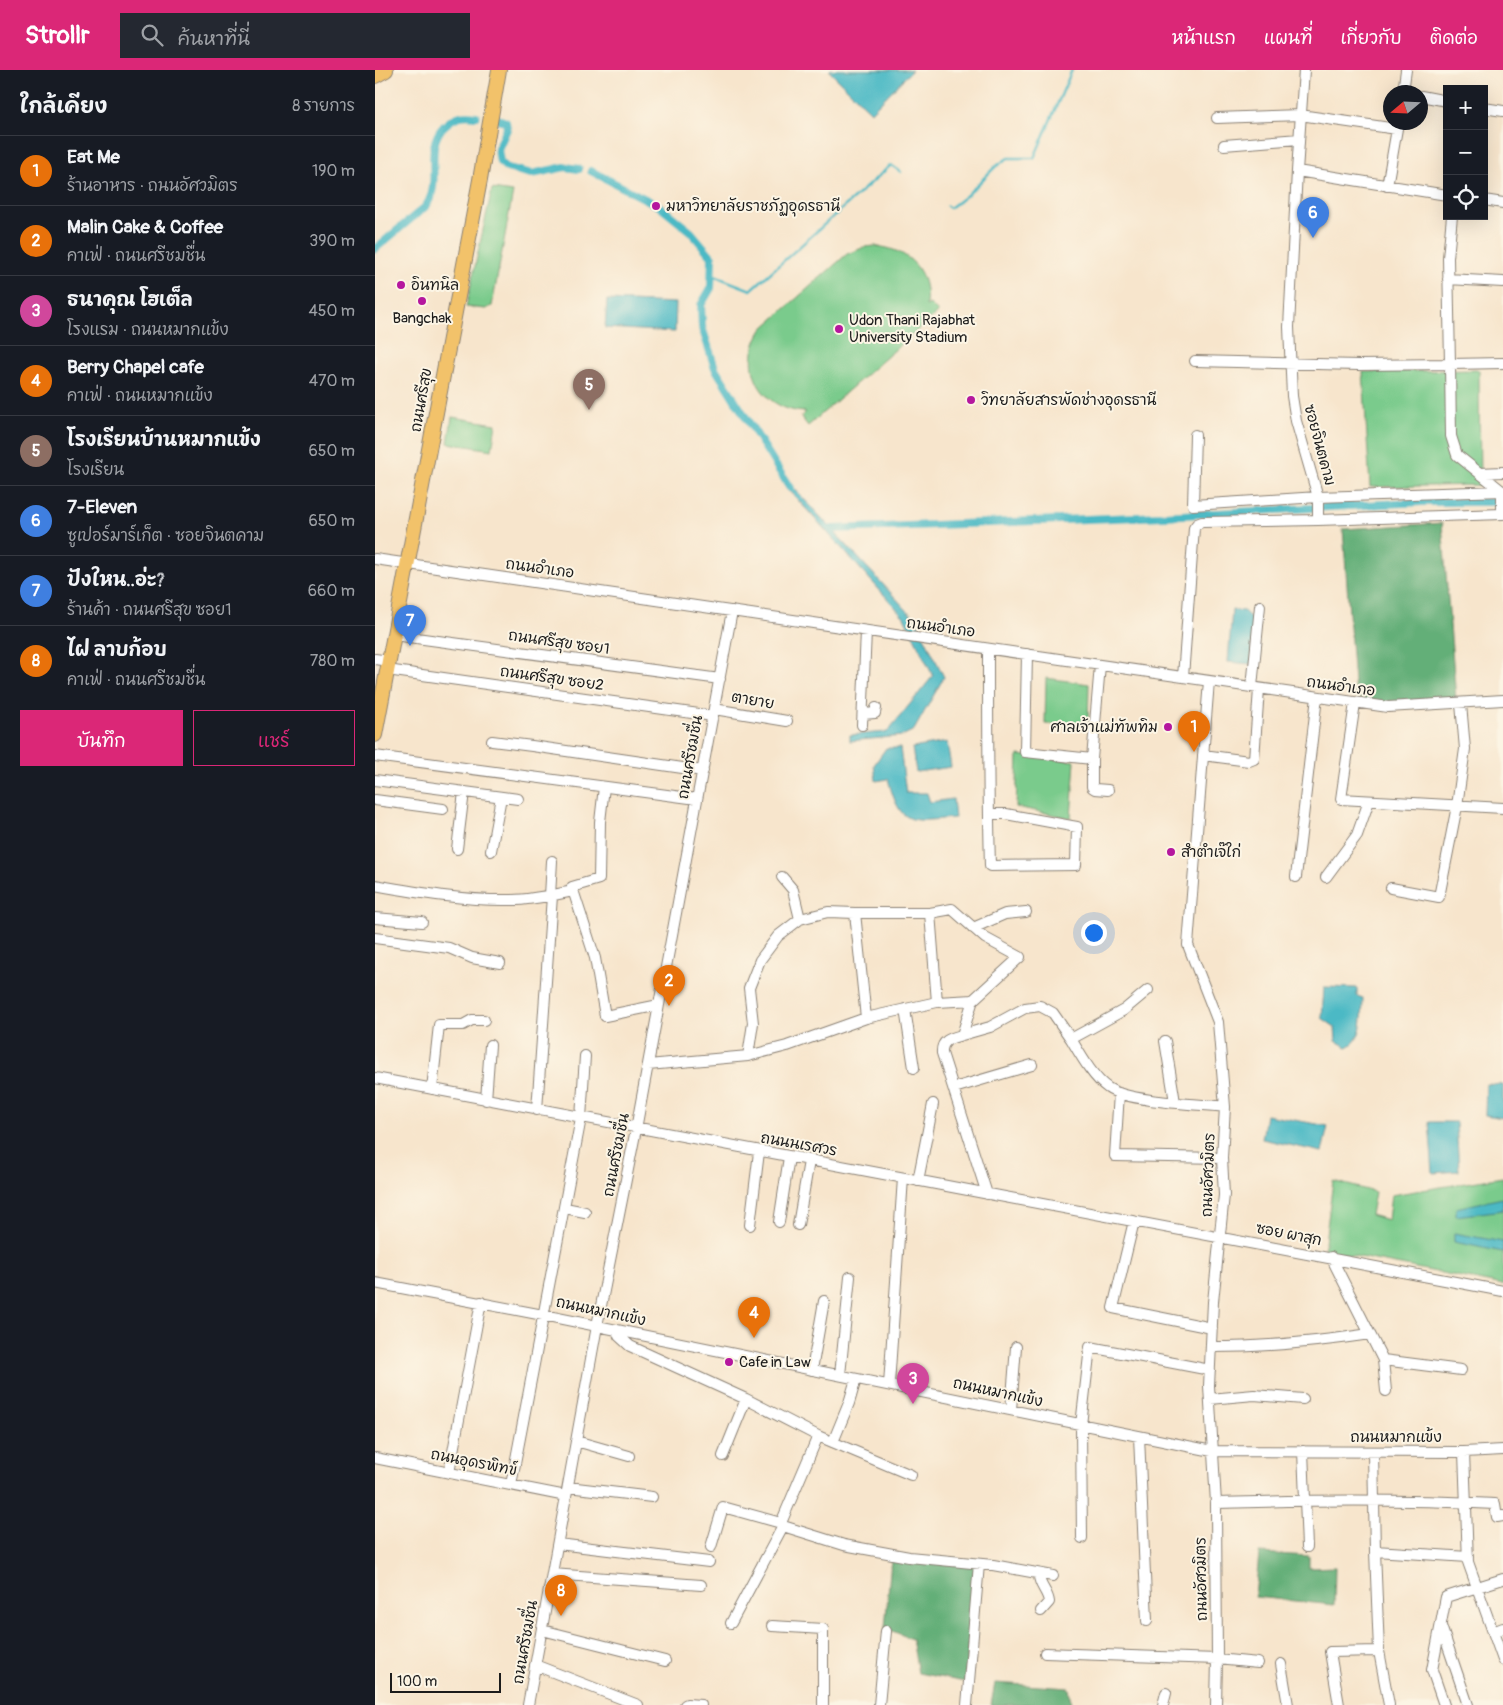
<!DOCTYPE html>
<html lang="th">
<meta charset="utf-8">
<style>
:root{--surface:#171b24;--page:#242831;--text:#f1f3f6;--muted:#9ea1a6;--line:#363941;--accent:#db2777}
body{margin:0;font-family:Pangolin,"Playpen Sans Thai",sans-serif;background:var(--page);color:var(--text)}
.controls{position:absolute;right:15px;top:15px;display:grid;overflow:hidden;border-radius:0px;box-shadow:0 5px 20px #0002}
.controls button{width:45px;height:45px;display:grid;place-items:center;padding:0;border:0;border-bottom:1px solid var(--line);background:var(--surface);color:var(--text);font:25px sans-serif}
.compass{position:absolute;left:1008px;top:15px;width:45px;height:45px;border-radius:50%;background:var(--surface);box-shadow:0 5px 20px #0002;rotate:251deg}
.scale{position:absolute;left:15px;bottom:12px;width:111px;box-sizing:border-box;padding-left:5px;border:2px solid #1c1c1c;border-top:0;font-size:14px;line-height:18px;white-space:nowrap;color:#1c1c1c;-webkit-text-stroke:4px #fcf5e5;paint-order:stroke}
.you{position:absolute;left:718px;top:862px;width:18px;height:18px;margin:-12px;border:4px solid #fff;border-radius:50%;background:#1a73e8;box-shadow:0 0 0 8px #1a73e833}
.badge{display:grid;place-items:center;width:32px;height:32px;border-radius:50%;background:var(--accent);color:#fff;font-size:16px;font-weight:700}
.pin{position:absolute;translate:-50% -41px;filter:drop-shadow(0 1px 2px #0008)}
.pin::after{content:'';position:absolute;top:26px;width:18px;height:15px;background:inherit;clip-path:polygon(0 0,100% 0,50% 100%)}
.list{margin:0;padding:0;list-style:none}
h2{display:flex;justify-content:space-between;align-items:center;height:65px;margin:0;padding:0 20px;font-size:21px}
h2 small{font-size:16px;font-weight:400;color:var(--muted)}
.list li{display:grid;grid-template-columns:32px 1fr auto;gap:15px;align-items:center;box-sizing:border-box;height:70px;padding:0 20px;border-top:1px solid var(--line)}
.list b{display:block;font-size:19px;white-space:nowrap}
.list p{margin:0;font-size:16px;white-space:nowrap;color:var(--muted)}
.list em{font-size:16px;font-style:normal;color:var(--muted)}
.actions{display:flex;gap:10px;padding:15px 20px}
.actions a{flex:1;padding:11px 0;border:1px solid var(--accent);border-radius:0px;text-align:center;font-size:18px;color:var(--accent)}
.actions .main{background:var(--accent);color:#fff}
.icon{flex:none;width:28px;height:28px;fill:none;stroke:currentColor;stroke-width:2;stroke-linecap:round;stroke-linejoin:round}
.map{position:relative;flex:none;width:1128px;height:1635px;overflow:hidden}
header{display:flex;align-items:center;gap:30px;box-sizing:border-box;height:70px;padding:0 25px;background:var(--accent);color:#fff}
header strong{font-size:24px}
nav{display:flex;gap:28px;margin-inline-start:auto;font-size:18px}
.search{width:350px;height:45px;background:var(--page);display:flex;align-items:center;gap:12px;box-sizing:border-box;padding:0 18px;border-radius:0px;color:var(--muted);font-size:19px}
main{display:flex}
aside{flex:1;background:var(--surface)}
.map>svg:first-child{display:block}
.green{fill:#7acb8c;stroke:#4b7454}
.forest{fill:#63af78;stroke:#40664a}
.water{fill:#4bb9c5;stroke:#346a70}
.lines{fill:none;stroke-linecap:round;stroke-linejoin:round}
.stream{stroke:#4bb9c5;stroke-width:2.5}
.canal{stroke:#4bb9c5;stroke-width:8}
.minor-casing{stroke:#8a8074;stroke-width:12}
.major-casing{stroke:#8a8074;stroke-width:16}
.minor{stroke:#fff;stroke-width:10}
.major{stroke:#f2c26a;stroke-width:14}
.poi-dot{fill:#b5179e;stroke:#fcf5e5;stroke-width:2}
.labels{text-anchor:middle;stroke-width:4;stroke-linejoin:round;paint-order:stroke}
.poi-label{font-size:15px;fill:#1c1c1c;stroke:#fcf5e5;text-anchor:start}
.street-label{font-size:15px;fill:#1c1c1c;stroke:#fcf5e5}
</style>
<header>
<strong>Strollr</strong>
<div class="search"><svg class="icon" aria-label="search" viewBox="0 0 24 24"><circle cx="10" cy="10" r="6"/><path d="M15 15l6 6"/></svg>ค้นหาที่นี่</div>
<nav><a>หน้าแรก</a><a>แผนที่</a><a>เกี่ยวกับ</a><a>ติดต่อ</a></nav>
</header>
<main>
<aside>
<h2>ใกล้เคียง<small>8 รายการ</small></h2>
<ul class="list">
<li><span class="badge" style="background:#e8710a">1</span><div><b>Eat Me</b><p>ร้านอาหาร · ถนนอัศวมิตร</p></div><em>190 m</em></li>
<li><span class="badge" style="background:#e8710a">2</span><div><b>Malin Cake &amp; Coffee</b><p>คาเฟ่ · ถนนศรีชมชื่น</p></div><em>390 m</em></li>
<li><span class="badge" style="background:#d1479c">3</span><div><b>ธนาคุณ โฮเต็ล</b><p>โรงแรม · ถนนหมากแข้ง</p></div><em>450 m</em></li>
<li><span class="badge" style="background:#e8710a">4</span><div><b>Berry Chapel cafe</b><p>คาเฟ่ · ถนนหมากแข้ง</p></div><em>470 m</em></li>
<li><span class="badge" style="background:#8d6e63">5</span><div><b>โรงเรียนบ้านหมากแข้ง</b><p>โรงเรียน</p></div><em>650 m</em></li>
<li><span class="badge" style="background:#3f7fe0">6</span><div><b>7-Eleven</b><p>ซูเปอร์มาร์เก็ต · ซอยจินตคาม</p></div><em>650 m</em></li>
<li><span class="badge" style="background:#3f7fe0">7</span><div><b>ปังใหน..อ่ะ?</b><p>ร้านค้า · ถนนศรีสุข ซอย1</p></div><em>660 m</em></li>
<li><span class="badge" style="background:#e8710a">8</span><div><b>ไฝ ลาบก้อบ</b><p>คาเฟ่ · ถนนศรีชมชื่น</p></div><em>780 m</em></li>
</ul>
<div class="actions"><a class="main">บันทึก</a><a>แชร์</a></div>
</aside>
<div class="map">
<svg width="1128" height="1635" viewBox="0 0 1128 1635">
<rect width="100%" height="100%" fill="#fcf5e5"/>
<filter id="ink" filterUnits="userSpaceOnUse"><feTurbulence type="fractalNoise" baseFrequency=".02" numOctaves="2"/><feDisplacementMap in="SourceGraphic" scale="10" xChannelSelector="R" yChannelSelector="G"/><feConvolveMatrix kernelMatrix="1 2 1 2 8 2 1 2 1" color-interpolation-filters="sRGB"/></filter>
<filter id="wash" filterUnits="userSpaceOnUse"><feTurbulence type="fractalNoise" baseFrequency=".0096" numOctaves="4" result="noise"/><feDisplacementMap in="SourceGraphic" scale="20" xChannelSelector="R" yChannelSelector="G"/><feGaussianBlur stdDeviation="1.12" result="paint"/><feColorMatrix in="noise" values="0 0 0 0 0 0 0 0 0 0 0 0 0 0 0 0 0 1.4 0 .05"/><feComposite in="paint" operator="in"/></filter>
<g filter="url(#wash)">
<rect width="100%" height="100%" fill="#f7e5cc"/>
<!-- green -->
<path class="green" d="M 117,119 L 138,122 L 117,236 L 111,239 L 91,237 Z
M 500,176 C 534,179 555,201 551,236 L 555,234 L 563,242 L 433,356 L 426,347 L 431,342 C 386,341 362,296 388,258 L 472,184 L 490,177 Z
M 1104,300 L 1105,415 L 995,417 L 988,302 Z
M 77,347 L 121,354 L 117,380 L 73,373 Z
M 671,608 L 714,614 L 713,656 L 670,654 Z
M 643,685 L 700,691 L 696,748 L 641,737 Z
M 1128,1107 L 1128,1215 L 949,1180 L 958,1111 L 1000,1122 L 996,1145 L 1013,1150 L 1016,1125 Z"/>
<!-- forest -->
<path class="forest" d="M 1067,453 L 1081,630 L 1011,633 L 980,627 L 968,459 Z
M 884,1483 L 934,1486 L 934,1498 L 960,1497 L 959,1535 L 880,1527 Z
M 516,1490 L 600,1496 L 590,1612 L 543,1603 L 537,1569 L 510,1558 Z
M 620,1613 L 694,1618 L 696,1635 L 616,1635 Z"/>
<!-- water -->
<path class="water" d="M 455,0 L 537,0 L 496,42 L 454,1 Z
M 232,230 L 301,233 L 300,262 L 230,258 Z
M 417,416 L 541,550 L 569,607 L 539,660 L 527,666 L 475,671 L 475,665 L 512,662 L 558,606 L 529,547 L 413,419 Z
M 857,540 L 869,541 L 879,551 L 876,594 L 853,592 Z
M 572,672 L 576,697 L 541,702 L 537,678 Z
M 511,678 L 525,678 L 531,723 L 552,723 L 555,732 L 578,729 L 580,748 C 535,751 526,758 513,709 L 501,711 L 499,695 Z
M 949,917 L 982,918 L 982,926 L 988,928 C 987,943 989,971 972,977 L 961,971 L 960,957 L 947,948 Z
M 1111,1014 L 1128,1015 L 1128,1048 L 1110,1045 Z
M 891,1045 L 953,1056 L 947,1082 L 887,1069 Z
M 1054,1052 L 1081,1052 L 1084,1101 L 1058,1103 Z
M 1128,1128 L 1128,1140 L 1081,1146 L 1081,1138 Z
M 1079,1163 L 1128,1172 L 1128,1182 L 1079,1172 Z"/>
<g class="lines">
<!-- stream -->
<path class="stream" d="M 572,136 L 575,138 L 592,125 L 620,97 L 633,88 L 659,88 L 697,0
M 337,205 L 376,220 L 516,95 L 526,102"/>
<!-- canal -->
<path class="canal" d="M 123,49 L 131,52 L 132,59 L 123,79 L 125,92 L 132,98 L 157,104 L 190,97 L 204,99
M 216,101 L 284,136 L 316,162 L 337,187 L 336,218 L 326,235 L 327,257 L 340,298 L 415,418
M 0,179 L 50,137 C 69,114 47,78 69,56 C 80,46 87,44 101,46
M 457,459 L 789,446 L 1046,432 L 1128,432"/>
</g>
</g>
<g filter="url(#ink)">
<g class="lines">
<defs>
<path id="minor" d="M 929,0 L 922,101 L 914,257 L 917,326 L 921,351 L 943,427 L 943,450
M 1028,22 L 1031,0
M 1046,26 L 1072,31
M 1109,38 L 1128,41
M 842,48 L 925,45 L 1022,59
M 849,75 L 924,69
M 922,101 L 1072,125
M 1012,116 L 1023,53
M 1109,130 L 1128,133
M 1077,146 L 1073,188 L 1075,294 L 1128,293
M 1073,209 L 1128,212
M 820,291 L 984,295 L 1075,294 L 1076,366 L 1082,385 L 1127,421 L 1127,444
M 820,365 L 818,435 L 943,427 L 1128,421
M 1105,403 L 1128,402
M 0,489 L 1013,637 L 1128,630
M 19,565 L 345,609
M 613,579 C 613,651 613,724 615,796 L 701,795 L 702,757 L 631,744 L 614,744
M 652,584 L 650,682 L 717,689 L 725,595
M 0,589 L 14,591
M 12,600 L 338,646
M 808,607 L 819,458 L 822,454 L 827,452 L 943,450 L 1128,444
M 834,611 L 813,875 L 843,952 L 850,1037 L 847,1088 L 849,1125 L 838,1232 L 834,1316 L 841,1433 L 842,1589 L 841,1635
M 877,617 L 885,536
M 980,633 L 966,729 L 1128,738
M 339,639 L 412,651
M 488,644 L 500,643 L 501,638
M 487,655 L 491,561
M 117,671 L 157,676 L 328,701
M 828,685 L 874,691 L 879,689 L 884,619
M 0,686 L 322,729
M 717,689 L 717,717 L 720,719 L 733,720
M 0,710 L 143,729
M 229,717 L 225,752 L 224,809 L 197,817 L 220,888 L 230,946 L 284,935
M 0,730 L 68,739
M 82,779 L 89,722
M 116,781 L 126,727
M 407,807 L 418,820 L 425,849
M 921,807 L 942,627
M 951,807 L 982,765 L 994,731
M 0,815 C 45,823 91,831 137,830 C 157,830 178,825 198,821
M 1016,818 L 1064,827 L 1082,736 L 1090,679 L 1086,634
M 175,826 L 177,791
M 480,843 L 555,843 L 577,839 L 610,868 L 645,887 L 598,930 L 587,965 C 576,968 566,970 567,983 L 612,1124
M 0,848 L 47,852
M 598,858 L 630,844 L 651,842
M 0,868 L 74,878 L 97,888 L 125,893
M 562,932 L 598,930
M 530,939 L 539,998
M 491,948 L 562,932 L 555,843
M 587,965 L 615,957 L 650,938 L 665,936 L 678,943 L 696,969 L 749,940 L 773,920
M 696,969 C 705,984 718,1008 733,1018 C 753,1032 823,1034 850,1037
M 790,971 L 800,1032
M 273,995 L 373,986 L 412,976 L 491,948 L 480,843 L 453,842 L 425,849 L 403,866 L 385,890 L 374,918 L 378,953 L 373,986
M 0,1008 C 375,1082 753,1147 1128,1221
M 579,1018 L 657,995
M 57,1019 L 64,955 L 88,955 L 97,950 L 109,950
M 744,1023 L 740,1086 L 847,1088
M 111,1030 L 115,975
M 162,1040 L 177,826
M 543,1111 L 558,1034
M 190,1138 L 210,1142
M 759,1151 L 738,1238 L 837,1258
M 404,1152 L 414,1087
M 375,1155 L 384,1082
M 423,1155 L 434,1091
M 956,1187 L 1008,1290 L 1011,1321
M 0,1213 L 168,1245 L 837,1381 L 1089,1382 L 1128,1380
M 242,1260 L 244,1266 L 255,1276 L 371,1329 L 443,1366 L 536,1405
M 836,1277 C 890,1277 942,1272 995,1264
M 1008,1290 L 1086,1300
M 437,1300 L 449,1231
M 465,1305 L 475,1207
M 514,1315 L 528,1108
M 835,1329 L 879,1325 L 928,1329
M 636,1340 L 641,1277
M 443,1366 L 406,1453 L 408,1456 L 469,1475 L 534,1487 L 618,1495 L 678,1506
M 764,1366 L 772,1551
M 201,1371 L 254,1386
M 458,1372 L 474,1333 L 481,1309
M 928,1381 L 932,1477
M 998,1382 L 1000,1481 L 1093,1487
M 1089,1382 L 1093,1492 L 1128,1590
M 348,1386 L 371,1329
M 0,1388 L 191,1426
M 74,1403 L 106,1232
M 136,1415 L 206,1048 L 210,986
M 193,1417 L 277,1427
M 841,1433 C 934,1430 1027,1429 1120,1434 L 1122,1447 L 1128,1446
M 707,1468 L 706,1355 L 715,1277 L 835,1300
M 183,1474 L 334,1492
M 336,1477 L 348,1437 L 406,1453
M 1000,1481 L 1004,1581
M 177,1504 L 326,1515
M 664,1504 C 663,1515 673,1521 674,1532 L 666,1541
M 356,1553 L 408,1456
M 397,1556 L 448,1559 L 448,1635
M 1066,1556 L 1093,1635
M 167,1560 L 290,1591
M 1118,1562 L 1128,1558
M 670,1583 L 842,1589 L 883,1593
M 906,1594 L 913,1635
M 160,1595 L 263,1635
M 153,1635 L 222,1256 L 261,1059 L 357,541
M 310,1635 L 312,1634 L 326,1635
M 504,1635 L 511,1561
M 592,1635 L 604,1494
M 788,1635 L 791,1623
M 964,1635 L 955,1582 L 1004,1581 L 1014,1635
M 1069,1635 L 1057,1600 L 1071,1527 L 1128,1509"/>
<path id="major" d="M 0,6 L 11,0
M 0,665 L 105,110 L 124,0"/>
</defs>
<!-- minor casing -->
<use href="#minor" class="minor-casing"/>
<!-- major casing -->
<use href="#major" class="major-casing"/>
<!-- minor -->
<use href="#minor" class="minor"/>
<!-- major -->
<use href="#major" class="major"/>
</g>
</g>
<!-- markers -->
<g class="poi-dot">
<circle cx="281" cy="136" r="5"/>
<circle cx="26" cy="215" r="5"/>
<circle cx="47" cy="231" r="5"/>
<circle cx="464" cy="259" r="5"/>
<circle cx="596" cy="330" r="5"/>
<circle cx="793" cy="657" r="5"/>
<circle cx="796" cy="782" r="5"/>
<circle cx="354" cy="1292" r="5"/>
</g>
<g class="labels">
<!-- poi labels -->
<g class="poi-label">
<text x="291" y="141">มหาวิทยาลัยราชภัฏอุดรธานี</text>
<text x="36" y="220">อินทนิล</text>
<text x="47" y="253" text-anchor="middle">Bangchak</text>
<text x="474" y="255">Udon Thani Rajabhat<tspan x="474" dy="17">University Stadium</tspan></text>
<text x="606" y="335">วิทยาลัยสารพัดช่างอุดรธานี</text>
<text x="783" y="662" text-anchor="end">ศาลเจ้าแม่ทัพทิม</text>
<text x="806" y="787">สำตำเจ๊ใก่</text>
<text x="364" y="1297">Cafe in Law</text>
</g>
<!-- street labels -->
<g class="street-label">
<text transform="translate(46 330) rotate(-80)" y="5">ถนนศรีสุข</text>
<text transform="translate(945 375) rotate(75)" y="5">ซอยจินตคาม</text>
<text transform="translate(165 498) rotate(8)" y="5">ถนนอำเภอ</text>
<text transform="translate(566 557) rotate(8)" y="5">ถนนอำเภอ</text>
<text transform="translate(184 572) rotate(8)" y="5">ถนนศรีสุข ซอย1</text>
<text transform="translate(177 608) rotate(8)" y="5">ถนนศรีสุข ซอย2</text>
<text transform="translate(966 616) rotate(8)" y="5">ถนนอำเภอ</text>
<text transform="translate(378 630) rotate(10)" y="5">ตายาย</text>
<text transform="translate(315 687) rotate(-80)" y="5">ถนนศรีชมชื่น</text>
<text transform="translate(424 1074) rotate(10)" y="5">ถนนนเรศวร</text>
<text transform="translate(241 1085) rotate(-79)" y="5">ถนนศรีชมชื่น</text>
<text transform="translate(833 1105) rotate(-88)" y="5">ถนนอัศวมิตร</text>
<text transform="translate(914 1164) rotate(11)" y="5">ซอย ผาสุก</text>
<text transform="translate(226 1241) rotate(12)" y="5">ถนนหมากแข้ง</text>
<text transform="translate(623 1322) rotate(12)" y="5">ถนนหมากแข้ง</text>
<text x="1021" y="1372">ถนนหมากแข้ง</text>
<text transform="translate(99 1392) rotate(11)" y="5">ถนนอุดรพิทข์</text>
<text transform="translate(826 1509) rotate(-91)" y="5">ถนนอัศวมิตร</text>
<text transform="translate(150 1572) rotate(-80)" y="5">ถนนศรีชมชื่น</text>
</g>
</g>
</svg>
<div class="controls">
<button>+</button>
<button>−</button>
<button><svg class="icon" aria-label="locate" viewBox="0 0 24 24"><circle cx="12" cy="12" r="6"/><path d="M12 2v4M12 18v4M2 12h4M18 12h4"/></svg></button>
</div>
<svg class="compass" viewBox="-18 -18 36 36"><path d="M0-13l5 13h-10z" fill="#e53935"/><path d="M0 13l5-13h-10z" fill="#9ea1a6"/></svg>
<div class="scale">100 m</div>
<div class="you"></div>
<div class="pin badge" style="left:819px;top:682px;background:#e8710a">1</div>
<div class="pin badge" style="left:294px;top:936px;background:#e8710a">2</div>
<div class="pin badge" style="left:538px;top:1334px;background:#d1479c">3</div>
<div class="pin badge" style="left:379px;top:1268px;background:#e8710a">4</div>
<div class="pin badge" style="left:214px;top:340px;background:#8d6e63">5</div>
<div class="pin badge" style="left:938px;top:168px;background:#3f7fe0">6</div>
<div class="pin badge" style="left:35px;top:576px;background:#3f7fe0">7</div>
<div class="pin badge" style="left:186px;top:1546px;background:#e8710a">8</div>
</div>
</main>
